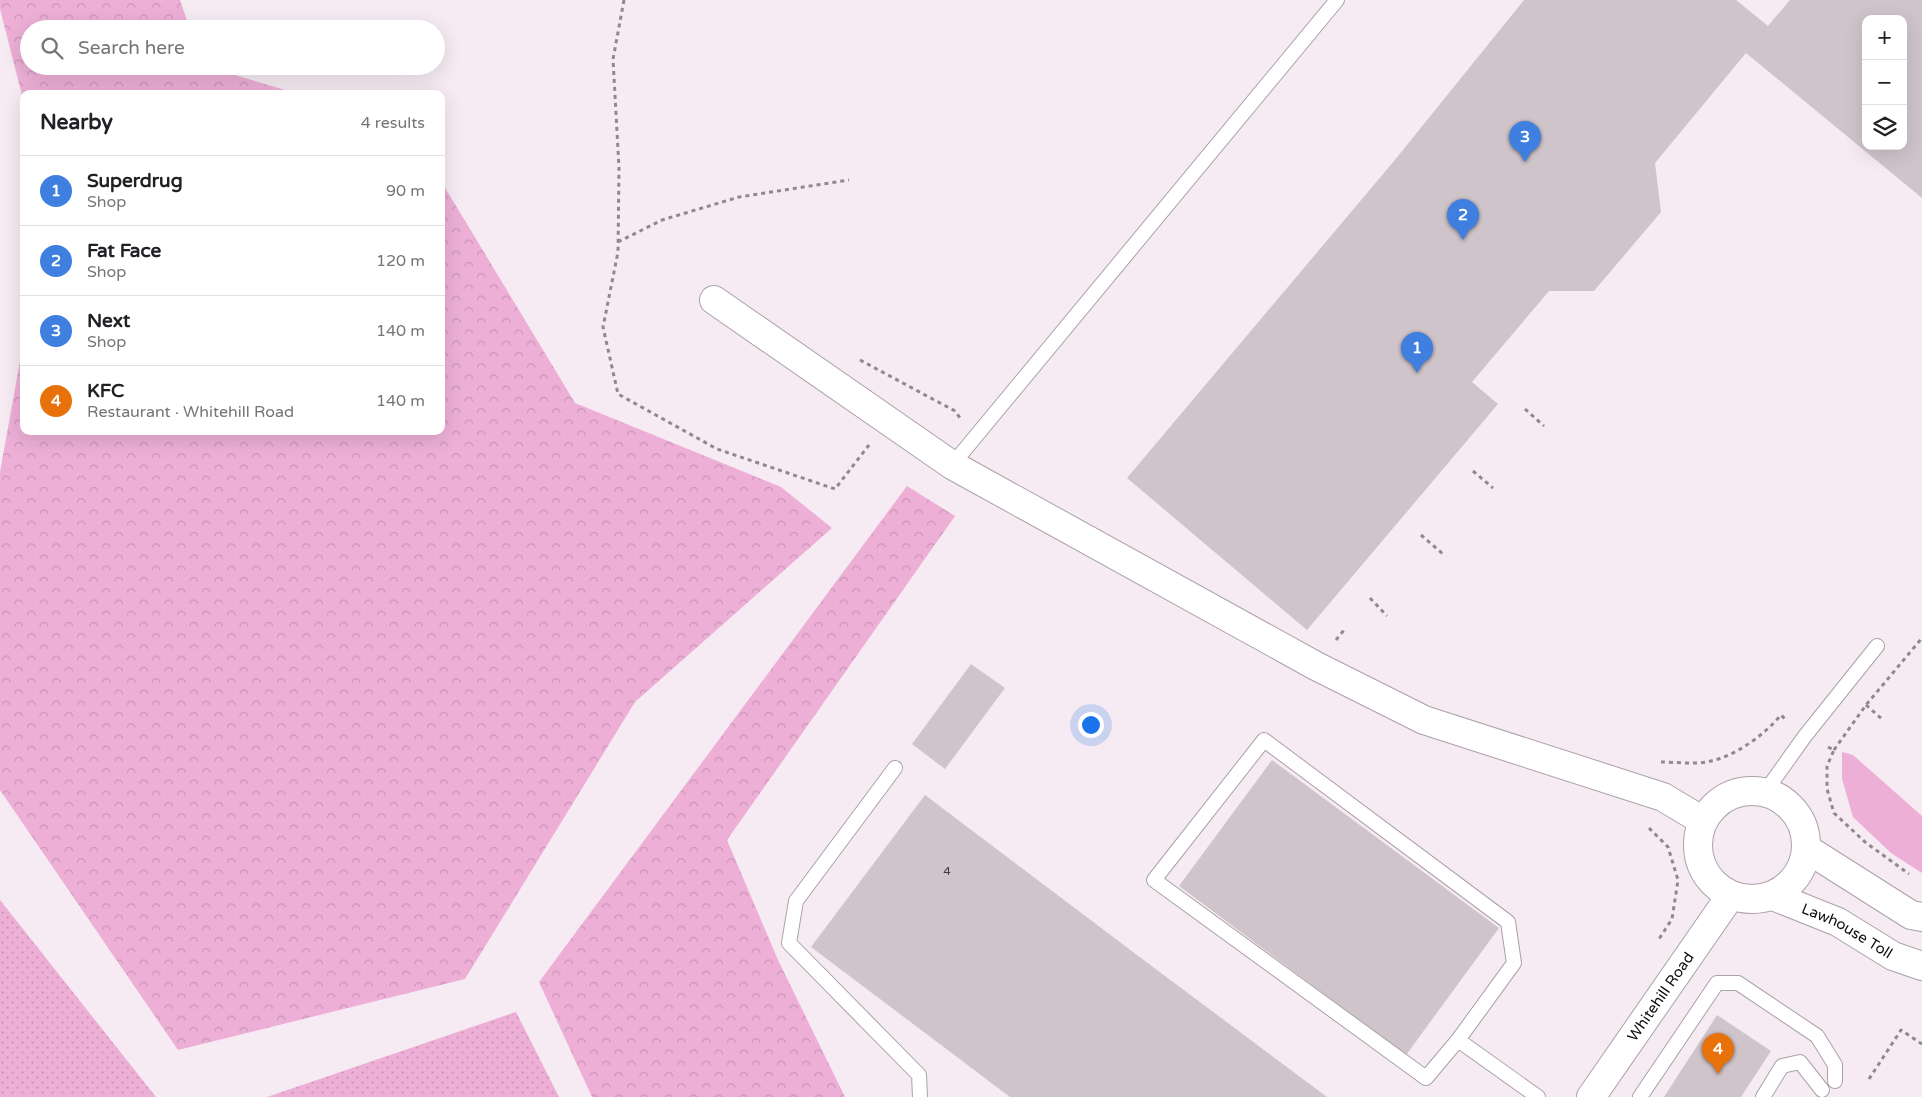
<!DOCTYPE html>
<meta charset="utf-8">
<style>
:root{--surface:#fff;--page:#f2f2f2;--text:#202124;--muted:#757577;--line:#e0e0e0;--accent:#db2777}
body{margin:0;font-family:"Varela Round",sans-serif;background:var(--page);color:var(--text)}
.controls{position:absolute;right:15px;top:15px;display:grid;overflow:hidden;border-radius:10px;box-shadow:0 5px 20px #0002}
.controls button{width:45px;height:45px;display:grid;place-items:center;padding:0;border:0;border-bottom:1px solid var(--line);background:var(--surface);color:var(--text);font:25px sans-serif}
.you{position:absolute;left:1090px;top:724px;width:18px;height:18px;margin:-12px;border:4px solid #fff;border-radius:50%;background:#1a73e8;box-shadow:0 0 0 8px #1a73e833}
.badge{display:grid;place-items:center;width:32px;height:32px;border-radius:50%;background:var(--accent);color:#fff;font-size:16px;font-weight:700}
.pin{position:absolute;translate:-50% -41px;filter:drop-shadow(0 1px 2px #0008)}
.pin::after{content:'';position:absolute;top:26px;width:18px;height:15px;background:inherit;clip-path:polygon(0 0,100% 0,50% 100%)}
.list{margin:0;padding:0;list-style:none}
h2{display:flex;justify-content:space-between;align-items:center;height:65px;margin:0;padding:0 20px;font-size:21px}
h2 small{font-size:16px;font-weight:400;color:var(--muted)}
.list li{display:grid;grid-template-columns:32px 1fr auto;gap:15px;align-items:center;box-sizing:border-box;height:70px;padding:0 20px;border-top:1px solid var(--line)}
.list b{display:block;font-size:19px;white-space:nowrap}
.list p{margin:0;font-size:16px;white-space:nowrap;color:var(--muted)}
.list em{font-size:16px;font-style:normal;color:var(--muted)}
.icon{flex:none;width:28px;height:28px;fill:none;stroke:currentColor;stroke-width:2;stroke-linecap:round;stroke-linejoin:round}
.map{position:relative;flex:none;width:1922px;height:1097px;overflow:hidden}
.search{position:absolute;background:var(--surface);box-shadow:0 5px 20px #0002;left:20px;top:20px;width:425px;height:55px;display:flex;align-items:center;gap:12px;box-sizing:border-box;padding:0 18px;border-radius:28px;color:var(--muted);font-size:19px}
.panel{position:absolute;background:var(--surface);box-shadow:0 5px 20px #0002;left:20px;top:90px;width:425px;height:345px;border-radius:10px}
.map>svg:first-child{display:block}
.grass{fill:url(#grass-dots)}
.forest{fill:url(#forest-crowns)}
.green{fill:#edafd6}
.building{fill:#cfc4ca;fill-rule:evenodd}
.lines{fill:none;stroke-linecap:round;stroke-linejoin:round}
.service-casing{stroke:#aba1a7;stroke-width:16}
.minor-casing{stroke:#aba1a7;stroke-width:30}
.path{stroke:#8f888d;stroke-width:3;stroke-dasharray:4 4;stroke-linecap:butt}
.service{stroke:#fff;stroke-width:14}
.minor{stroke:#fff;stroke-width:28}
.labels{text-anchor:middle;stroke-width:4;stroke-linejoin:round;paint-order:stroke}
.number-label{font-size:12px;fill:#413c3f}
.street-label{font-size:15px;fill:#120f11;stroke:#f6ebf2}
</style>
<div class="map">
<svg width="1922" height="1097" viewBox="0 0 1922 1097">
<defs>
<pattern id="grass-dots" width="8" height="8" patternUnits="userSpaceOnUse" patternTransform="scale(1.25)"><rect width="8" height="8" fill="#edafd6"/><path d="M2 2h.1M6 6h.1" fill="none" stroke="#ca95b7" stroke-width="1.8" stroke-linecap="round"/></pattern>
<pattern id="forest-crowns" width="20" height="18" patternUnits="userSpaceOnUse" patternTransform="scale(1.25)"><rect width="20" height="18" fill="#edafd6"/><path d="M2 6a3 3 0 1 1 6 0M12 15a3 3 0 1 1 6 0" fill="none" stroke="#ca95b7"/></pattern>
</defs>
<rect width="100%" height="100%" fill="#f6ebf2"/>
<!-- grass -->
<path class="grass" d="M 0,900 L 156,1097 L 0,1097 Z
M 516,1012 L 559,1097 L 267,1097 Z"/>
<!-- forest -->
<path class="forest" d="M 0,0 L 180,0 L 190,29 L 29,29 L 29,66 L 204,66 L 299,94 L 24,94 L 24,103 L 0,9 Z
M 441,181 L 575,403 L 781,487 L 832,528 L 635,702 L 465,979 L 178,1050 L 0,790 L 0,472 L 24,339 L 24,431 L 441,431 Z
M 907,486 L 955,516 L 727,840 L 778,960 L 845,1097 L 592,1097 L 539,982 Z"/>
<!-- green -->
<path class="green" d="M 1842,752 L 1853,755 L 1922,816 L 1922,873 L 1891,853 L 1853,817 L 1842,779 Z"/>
<!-- building -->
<path class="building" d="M 1524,0 L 1736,0 L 1768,26 L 1790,0 L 1922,0 L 1922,198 L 1746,53 L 1655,163 L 1661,212 L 1594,291 L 1549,291 L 1472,382 L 1498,404 L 1307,630 L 1127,478 L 1394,161 ZM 1866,19 L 1903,19 L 1903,146 L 1866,146 Z
M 971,664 L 1005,688 L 945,769 L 912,744 Z
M 1272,760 L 1499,928 L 1406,1055 L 1179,886 Z
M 925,795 L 1145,961 L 1327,1097 L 1010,1097 L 811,947 Z
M 1717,1015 L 1771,1051 L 1741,1097 L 1664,1097 Z"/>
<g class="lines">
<defs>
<path id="service" d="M 952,465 L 1337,0
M 1264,740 L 1508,922 L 1514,963 L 1458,1040 L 1426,1078 L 1154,880 Z
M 895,768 L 796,901 L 789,943 L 919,1075 L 920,1097
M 1765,792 L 1805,736 L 1877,646
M 1458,1040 L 1538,1097
M 1640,1097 L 1717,983 L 1738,983 L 1817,1036 L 1835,1065 L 1835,1081
M 1763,1097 L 1782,1066 L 1800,1062 L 1822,1090"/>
<g id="minor">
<path d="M 714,300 L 952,465 L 1316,666 L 1424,720 L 1663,797 L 1703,821"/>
<circle cx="1752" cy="845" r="54"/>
<path d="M 1807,849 L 1911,915 L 1922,917"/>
<path id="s1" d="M 1773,896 L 1838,922 L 1893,956 L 1922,966"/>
<path id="s2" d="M 1591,1097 L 1731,895"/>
</g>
</defs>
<!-- service casing -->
<use href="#service" class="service-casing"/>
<!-- minor casing -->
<use href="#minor" class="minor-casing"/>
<!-- path -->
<path class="path" d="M 624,0 L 613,59 L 619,168 L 618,252 L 603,327 L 618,394 L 717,449 L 835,489 L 869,445
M 618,242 L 662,220 L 739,197 L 849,180
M 860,360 L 955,411 L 960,418
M 1525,409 L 1544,426
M 1473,471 L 1493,488
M 1421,535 L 1443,554
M 1370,598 L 1387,616
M 1336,640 L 1344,630
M 1866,705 L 1883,720
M 1828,747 L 1834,750 L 1827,766 L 1827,789 L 1834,813 L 1865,842 L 1909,874
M 1834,750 L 1866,705 L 1922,638
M 1661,762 C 1676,762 1696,765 1711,761 C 1737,755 1764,735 1781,715 L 1787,721
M 1649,828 L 1668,847 L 1678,880 L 1672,919 L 1659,939
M 1869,1079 L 1901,1030 L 1922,1044"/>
<!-- service -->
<use href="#service" class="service"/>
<!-- minor -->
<use href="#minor" class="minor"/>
</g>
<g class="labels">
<!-- number labels -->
<g class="number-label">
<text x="947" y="875">4</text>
</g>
<!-- street labels -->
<g class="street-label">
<text dy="5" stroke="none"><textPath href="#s1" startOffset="82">Lawhouse Toll</textPath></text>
<text dy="5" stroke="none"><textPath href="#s2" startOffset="122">Whitehill Road</textPath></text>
</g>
</g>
</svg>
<div class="controls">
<button>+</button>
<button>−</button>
<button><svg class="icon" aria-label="layers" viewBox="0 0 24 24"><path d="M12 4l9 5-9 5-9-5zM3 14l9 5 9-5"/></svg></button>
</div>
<div class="you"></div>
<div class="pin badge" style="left:1417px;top:373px;background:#3f7fe0">1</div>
<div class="pin badge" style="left:1463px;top:240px;background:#3f7fe0">2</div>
<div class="pin badge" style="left:1525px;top:162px;background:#3f7fe0">3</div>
<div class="pin badge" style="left:1718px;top:1074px;background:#e8710a">4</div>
<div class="search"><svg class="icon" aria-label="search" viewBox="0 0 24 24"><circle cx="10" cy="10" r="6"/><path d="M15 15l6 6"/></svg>Search here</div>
<section class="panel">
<h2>Nearby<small>4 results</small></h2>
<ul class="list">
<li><span class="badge" style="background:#3f7fe0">1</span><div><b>Superdrug</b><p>Shop</p></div><em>90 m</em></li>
<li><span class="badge" style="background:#3f7fe0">2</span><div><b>Fat Face</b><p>Shop</p></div><em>120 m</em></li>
<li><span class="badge" style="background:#3f7fe0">3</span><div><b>Next</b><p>Shop</p></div><em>140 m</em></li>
<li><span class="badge" style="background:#e8710a">4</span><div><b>KFC</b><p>Restaurant · Whitehill Road</p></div><em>140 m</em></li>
</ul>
</section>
</div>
